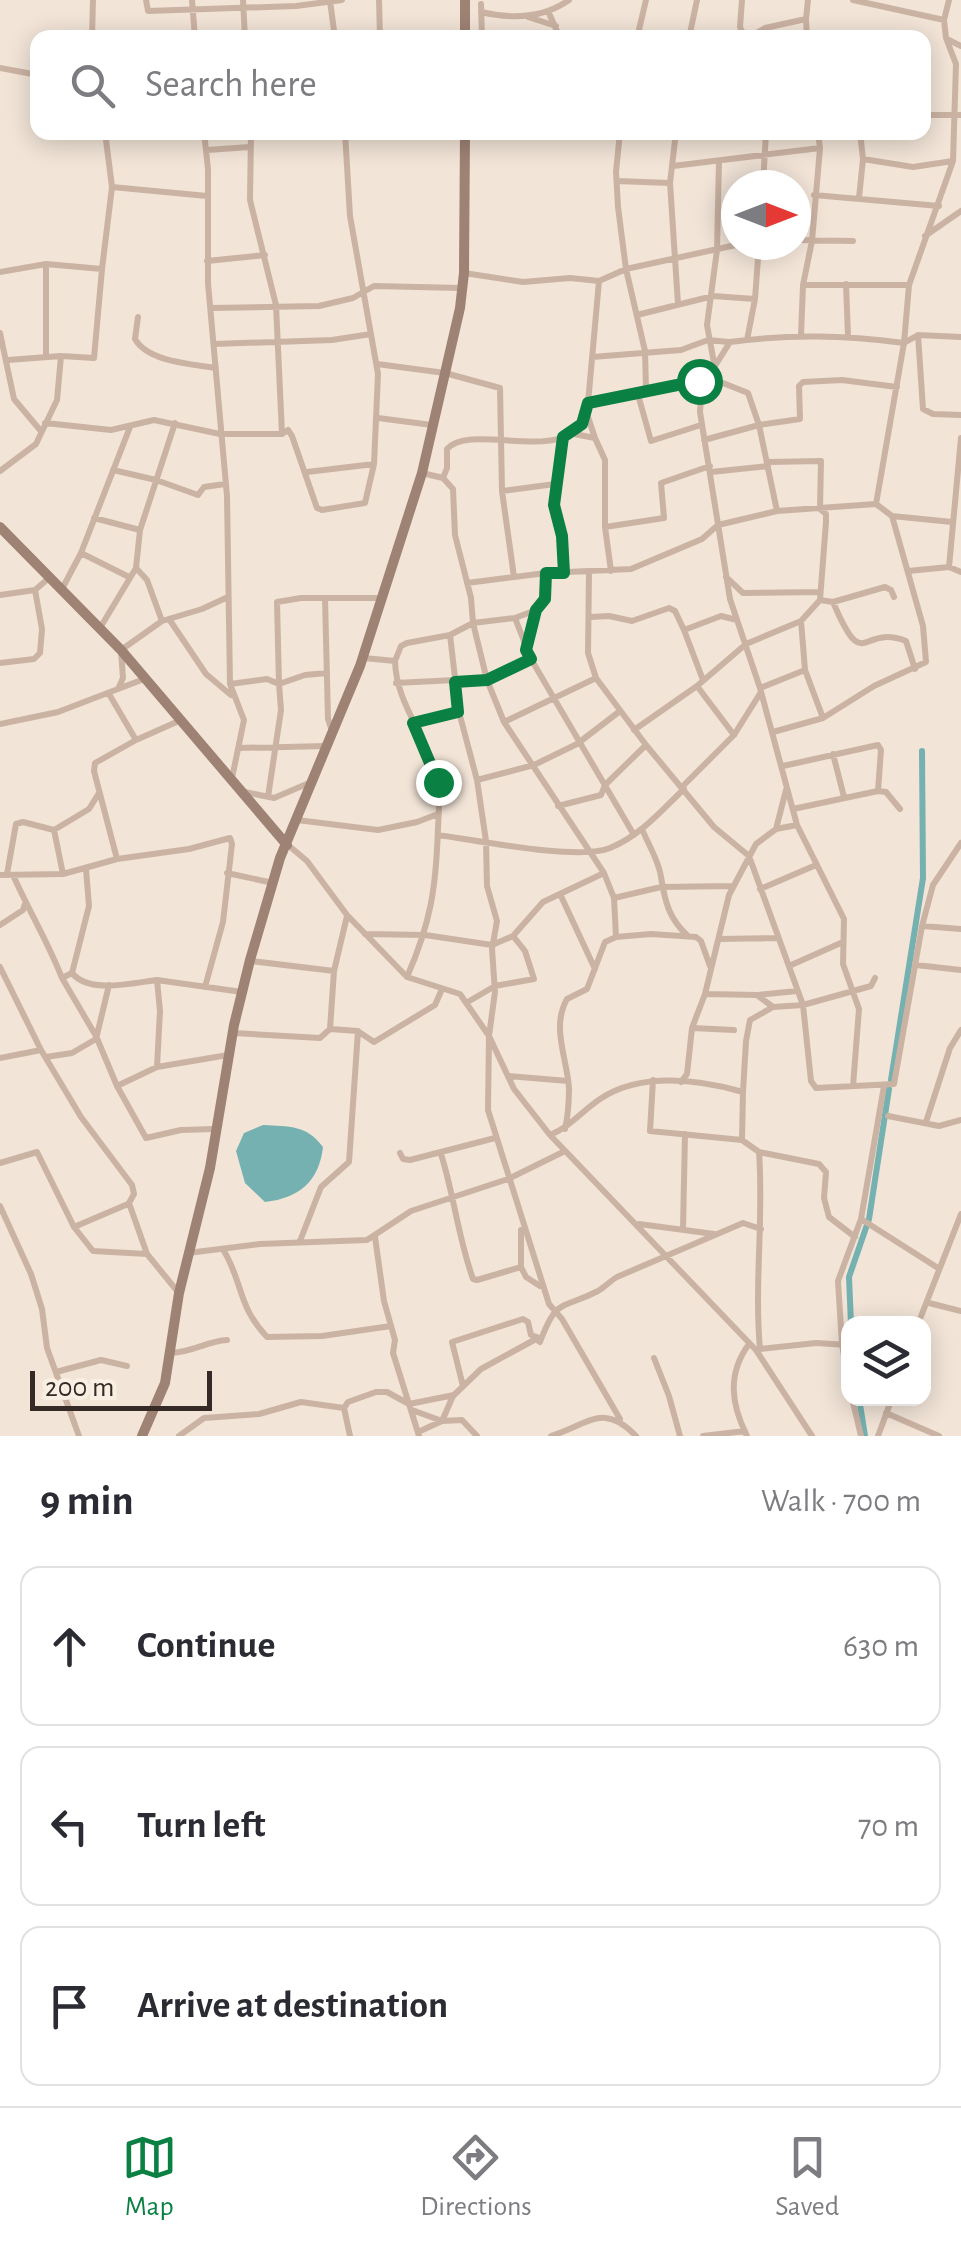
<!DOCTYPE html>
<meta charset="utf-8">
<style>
:root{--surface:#fff;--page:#f7f7f7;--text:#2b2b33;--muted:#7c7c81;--line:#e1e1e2;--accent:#0b8043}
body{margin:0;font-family:"Alegreya Sans",sans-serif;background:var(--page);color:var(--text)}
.controls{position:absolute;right:30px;bottom:30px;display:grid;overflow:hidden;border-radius:20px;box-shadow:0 5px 25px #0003}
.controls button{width:90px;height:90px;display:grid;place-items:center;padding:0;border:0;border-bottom:2px solid var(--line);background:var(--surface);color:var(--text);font:50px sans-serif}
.compass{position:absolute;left:721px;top:170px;width:90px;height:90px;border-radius:50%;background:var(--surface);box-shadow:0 5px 25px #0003;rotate:90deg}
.scale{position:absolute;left:30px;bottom:25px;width:182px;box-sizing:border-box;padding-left:10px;border:5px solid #352a25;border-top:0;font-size:28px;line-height:35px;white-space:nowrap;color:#352a25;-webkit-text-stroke:8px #faefe3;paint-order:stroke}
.stop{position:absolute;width:30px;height:30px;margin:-22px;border:8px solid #0b8043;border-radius:50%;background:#fff}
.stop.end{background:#0b8043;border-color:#fff;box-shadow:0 2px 10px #0008}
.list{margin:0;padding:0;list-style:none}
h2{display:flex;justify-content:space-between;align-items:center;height:130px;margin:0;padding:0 40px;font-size:42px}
h2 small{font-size:32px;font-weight:400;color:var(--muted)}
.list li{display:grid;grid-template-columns:65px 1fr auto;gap:30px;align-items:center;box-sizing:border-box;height:160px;margin:0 20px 20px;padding:0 20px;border:2px solid var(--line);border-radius:20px}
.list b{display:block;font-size:38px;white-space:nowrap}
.list em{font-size:32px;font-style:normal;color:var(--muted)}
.icon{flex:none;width:55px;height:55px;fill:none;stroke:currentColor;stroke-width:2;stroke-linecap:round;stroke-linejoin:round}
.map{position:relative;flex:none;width:961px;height:1436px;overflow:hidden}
.search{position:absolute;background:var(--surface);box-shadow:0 5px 25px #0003;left:30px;right:30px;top:30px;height:110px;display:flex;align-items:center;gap:25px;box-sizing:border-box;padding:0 35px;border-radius:20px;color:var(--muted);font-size:38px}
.sheet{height:670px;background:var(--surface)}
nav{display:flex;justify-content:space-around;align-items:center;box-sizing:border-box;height:140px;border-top:2px solid var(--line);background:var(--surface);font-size:28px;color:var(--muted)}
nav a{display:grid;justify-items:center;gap:5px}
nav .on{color:var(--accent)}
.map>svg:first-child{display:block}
.water{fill:#75b1b1}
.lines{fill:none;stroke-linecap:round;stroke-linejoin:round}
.canal{stroke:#75b1b1;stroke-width:6}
.street{stroke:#cbb3a3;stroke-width:6}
.secondary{stroke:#9e8274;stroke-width:10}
.route{stroke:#0b8043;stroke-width:12}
</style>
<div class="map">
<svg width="961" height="1436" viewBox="0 0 961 1436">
<rect width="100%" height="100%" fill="#f2e4d7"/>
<!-- water -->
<path class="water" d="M 263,1125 C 289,1127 306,1124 323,1147 C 319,1181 300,1198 265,1202 L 245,1183 L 236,1151 L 244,1133 Z"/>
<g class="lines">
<!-- canal -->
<path class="canal" d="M 891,1080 L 923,878 L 922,751
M 851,1324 L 849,1277 L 869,1219 L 889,1089
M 859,1398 L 865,1436"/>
<!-- street -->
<path class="street" d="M 146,0 L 148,11 L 296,6 L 342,0
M 192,0 L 195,38
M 243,0 L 245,38
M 379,0 L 380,38
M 742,0 L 740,27 L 745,38
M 853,0 L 944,20
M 330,1 L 335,38
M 481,4 L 482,38
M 548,11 L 560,38
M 481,12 C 511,19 542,19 569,0
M 528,17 L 556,26
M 806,19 L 807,38
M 92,38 L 93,0
M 637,38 L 646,0
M 689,38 L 697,0
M 748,38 L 765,28 L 806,19 L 808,0
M 947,39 L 961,46
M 0,68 L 38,75
M 924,115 L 961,115
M 204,132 L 208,169 L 208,283 L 227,496 L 230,684 L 244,720 L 232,778
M 251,132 L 250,200 L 276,305 L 282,434 L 288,430 L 292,436 L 317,508 L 322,510 L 365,503 L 374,464 L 378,374 L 350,216 L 345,132
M 620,132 L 616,172 L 618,207 L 626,269 L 645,351 L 646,390
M 676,132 L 670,183 L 678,304
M 346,135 L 373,132
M 252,137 L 296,132
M 207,150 L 250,147
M 863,159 L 913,167 L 953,161
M 673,166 L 820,148
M 617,181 L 670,183
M 763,185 L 766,132
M 112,187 L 207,196
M 814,195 L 939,206
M 859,198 L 863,159 L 860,132
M 925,236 L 961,211
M 796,240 L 853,241
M 207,261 L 265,255
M 0,272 L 46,264 L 102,269 L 112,187 L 105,132
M 464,273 L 523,282 L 570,278 L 599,281 L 626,269 L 736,245
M 846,284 L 848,336
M 803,285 L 909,285
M 210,308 L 319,306 L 353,298 L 374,286 L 461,288
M 637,315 L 713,296 L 755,299
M 138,317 L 135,339 C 148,362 192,364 216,368
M 0,333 L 14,399 L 40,430
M 801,335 L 803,285 L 812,241 L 820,148 L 818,132
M 918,335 L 961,337
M 747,340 L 755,299 L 759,245
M 214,344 L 332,340 L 371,334
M 46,356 L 46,264
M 61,356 L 94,358 L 102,269
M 592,357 L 681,350 L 708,340 L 729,342
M 714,363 L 707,325 L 717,250 L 719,161
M 377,364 L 445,373 L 500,388 L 502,491 L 514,577
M 702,380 L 700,412 L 730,599 L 760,688 L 797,825 L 844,919 L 843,964 L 859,1009 L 853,1086
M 699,381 L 723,383 L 748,393 L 759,425 L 777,511
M 637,391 L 651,441 L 701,425
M 588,403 L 599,281
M 587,414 L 595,438
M 378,418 L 432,425
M 45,423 L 111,430 L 154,420 L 220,434 L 282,434
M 569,433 L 595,438 L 605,460 L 605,527 L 611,571
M 563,437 L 554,505 L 562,536 L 564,573
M 704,440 L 759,425 L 800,419 L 799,386 L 803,382 L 842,380 L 897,387
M 768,462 L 821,461 L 820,509 L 826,514 L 826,522 L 820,600
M 113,470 L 156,480 L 198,495 L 204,487 L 225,484
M 0,471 L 36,444 L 57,400 L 61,356 L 8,360
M 307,472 L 374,464
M 711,472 L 768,466
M 422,473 L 443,478 L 447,468 L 447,449 C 474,419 581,474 588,403 L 702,380 L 710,374 L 730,342 C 791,334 843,335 904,343 L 918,335 L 923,409 L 933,414 L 961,415
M 443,478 L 453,489 L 455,535 L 471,598 L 473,623 L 487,680 L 504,722 L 604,873 L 614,898 L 616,937 L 605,942 L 587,989 L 567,999 C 551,1027 567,1058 569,1088 C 569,1102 568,1116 565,1129
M 502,491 L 555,484
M 876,504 L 904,343 L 909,285 L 953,161 L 956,64 L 946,38 L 944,20 L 949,0
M 94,518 L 140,530
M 605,527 L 664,518 L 661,483 L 710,466
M 81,553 L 129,577
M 949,567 L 961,438
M 136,568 L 147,580 L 162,621
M 908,571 L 949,567 L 961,572
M 589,573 L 588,653 L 596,678 L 646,745 L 714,827 L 749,856 L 803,1005 L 811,1081 L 816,1088 L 894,1084 L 922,926 L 933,885 L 961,843
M 726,577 L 743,593 L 819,592
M 467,583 L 546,573 L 631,569 L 702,539 L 718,525 L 777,511 L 876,504 L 892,516 L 952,522
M 62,589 L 81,553 L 130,427
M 0,595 L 35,590 L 49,578
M 325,598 L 328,719 L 332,731
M 833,602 C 865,677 860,623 906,641 L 915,669
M 591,617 L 609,616 L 632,621 L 669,608 L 675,611 L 684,630 L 721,616 L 737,620
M 515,618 L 531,659 L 634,835
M 169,619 L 206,674 L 231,695
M 100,628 L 136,568 L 140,530 L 175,423
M 684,630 L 703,680
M 450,635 L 459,712 L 477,780 L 486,841 L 487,886 L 497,921 L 492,949 L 495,992 L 489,1036 L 488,1110 L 549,1304 L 562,1319 L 620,1419
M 527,649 L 536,610 L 545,599 L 546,573
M 364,658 L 395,661 L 401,646 L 407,643 L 450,635 L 473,623 L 515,618 L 536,610
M 395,661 C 396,701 422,730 434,767 C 441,787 439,808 438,828 C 436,888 431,922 407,977
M 0,663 L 34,659 L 40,653 L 42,629 L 35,590
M 805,670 L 823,718
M 327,673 L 305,675 L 279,684 L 277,602 L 301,598 L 383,598
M 455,681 L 487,680 L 531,659
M 396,683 L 455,680
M 230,684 L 267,679 L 279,684 L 281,710 L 268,797
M 697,686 L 734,735
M 760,688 L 805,670 L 801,621
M 118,689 L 123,678 L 121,650 L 162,621 L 202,609 L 228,597
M 109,694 L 136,740
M 504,722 L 596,678
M 413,723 L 459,712
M 0,724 L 58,712 L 144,679
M 634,730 L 697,686 L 746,644 L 801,621 L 820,600 L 833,602 L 885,587 L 891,590 L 894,597
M 773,732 L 823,718 L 874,686 L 926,662 L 923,626 L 892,516
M 239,748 L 327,746
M 833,754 L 844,797
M 783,766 L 878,745 L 881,750 L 878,791
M 477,780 L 534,765 L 577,744 L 620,711
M 682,787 L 734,735 L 761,692
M 245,792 L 274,798 L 309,783
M 558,806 L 601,795 L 605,785 L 646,745
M 793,809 L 878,791 L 886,792 L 900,809
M 297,820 L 378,830 L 417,822 L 438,814
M 642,829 C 648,844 659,861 661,877 C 665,902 669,919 688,936
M 776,829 L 797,825
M 54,830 L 63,874
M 438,835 C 476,840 578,861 610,848 C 640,836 661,811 684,789
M 288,845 L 307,861 L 347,915 L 407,977 L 460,994 L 489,1036 L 514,1089 L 550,1135 L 756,1350 L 812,1436
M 117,859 L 94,771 L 95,763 L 136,740 L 181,720
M 227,873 L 273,883
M 7,874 L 16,824 L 23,822 L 54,830 L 89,809 L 99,793
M 0,875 L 63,874 L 117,859 L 189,849 L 230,838 L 232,844 L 223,922 L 205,987
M 13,875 C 29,911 48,942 62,978 L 72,973 C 89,994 132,983 157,980 L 160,1011 L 157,1067
M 760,889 L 816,865
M 561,896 L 595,969
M 614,898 L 661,887 L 733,886
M 0,925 L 23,910 L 25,904
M 922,926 L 961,929
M 365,934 L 425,935 L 492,945 L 513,936 L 543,902 L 604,873
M 616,937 L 651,934 L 696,937 L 701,941 L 710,966
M 719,939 L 778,938
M 251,961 L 334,971
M 916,965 L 961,970
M 789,966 L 843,942
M 0,967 L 41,1050 L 81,1117 L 132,1185 L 134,1194 L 129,1203 L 147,1254 L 178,1292
M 72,973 L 89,906 L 86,869
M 62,978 L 96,1036 L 117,1086 L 146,1138 L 181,1130 L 215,1129
M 157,980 L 242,992
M 705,994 L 757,995 L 773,1007
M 758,995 L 797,991
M 466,1003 L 495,986 L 534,979 L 525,951 L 513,936
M 692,1028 L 734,1030
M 359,1032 L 374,1042 L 435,1005 L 442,989
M 233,1033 L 320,1038 L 330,1029 L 334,971 L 347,916
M 46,1057 L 72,1053 L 96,1039 L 109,985
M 0,1058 L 41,1050
M 508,1076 L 568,1081
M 653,1080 L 650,1131 L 742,1140 L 759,1152 L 819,1164 L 826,1172 L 824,1198 L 829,1217 L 855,1237
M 681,1082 L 687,1074 L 692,1028 L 705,994 L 729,895 L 756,844 L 776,829 L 786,790
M 117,1086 L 157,1067 L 228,1055
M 743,1092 L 746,1041 L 750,1020 L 773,1007 L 803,1005 L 871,986 L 875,978
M 888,1116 L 939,1126 L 961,1120
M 926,1122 L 950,1048 L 961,1030
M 550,1135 C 570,1127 582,1111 600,1099 C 640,1072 698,1079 743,1092 L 742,1140
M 759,1152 C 764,1218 754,1283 760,1349
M 400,1153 L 403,1159 L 410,1160 L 495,1138
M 441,1154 C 454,1195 458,1237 473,1279 L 477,1280 L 521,1267 L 526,1277 L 540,1286
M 0,1163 L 37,1152 L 74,1227 L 93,1251 L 147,1254
M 0,1206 L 31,1274 L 42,1309 L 47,1348 L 79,1436
M 861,1219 L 938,1268
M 639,1224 L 714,1234
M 74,1227 L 128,1204
M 683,1229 L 685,1134
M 521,1230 L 521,1267
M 375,1237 L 384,1301 L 395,1340 L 393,1353 L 419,1436
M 300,1241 L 321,1187 L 349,1162 L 358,1031 L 330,1029
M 224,1251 C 243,1283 238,1307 267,1337 L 322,1336 L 391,1326
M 188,1253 L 260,1244 L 367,1240 L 411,1211 L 508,1179 L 563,1152
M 929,1303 L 961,1311
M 918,1324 L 961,1214
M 540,1342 C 557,1297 561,1310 598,1291 C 605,1287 610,1281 617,1277 L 743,1223 L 761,1229
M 760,1349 L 816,1343 L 848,1345
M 170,1353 C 191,1353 207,1341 227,1340
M 654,1358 L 669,1396 L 680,1436
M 56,1372 L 101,1360 L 127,1366
M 848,1380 L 842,1344 L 838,1281 L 861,1219 L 884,1086
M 463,1386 L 452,1342 L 523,1319 L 528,1322 L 531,1335 L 537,1337
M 852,1398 L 861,1436
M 344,1408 L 350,1436
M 412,1410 L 442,1421 L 462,1420 L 477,1436
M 886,1413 L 939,1436
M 418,1432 L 442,1421 L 453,1396
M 179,1436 L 204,1418 L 259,1414 L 301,1402 L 344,1408 L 348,1402 L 376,1392 L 387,1392 L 409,1404 L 454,1395 L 481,1369 L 536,1339 L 540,1342
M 551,1436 C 589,1424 604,1402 636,1436
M 703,1436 L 745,1431
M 747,1436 C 731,1404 727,1374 749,1344
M 878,1436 L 892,1398"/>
<!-- secondary -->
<path class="secondary" d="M 465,38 L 465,0
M 0,527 L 121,650 L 287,845
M 142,1436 L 165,1383 L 179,1293 L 210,1168 L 234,1025 L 250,960 L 280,858 L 360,666 L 422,473 L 460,308 L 464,273 L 465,132"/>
</g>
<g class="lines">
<!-- route -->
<path class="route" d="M 438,782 L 413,723 L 458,712 L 455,682 L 487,680 L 531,659 L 526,650 L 536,610 L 545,599 L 546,573 L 564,573 L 562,536 L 554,505 L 563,437 L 582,424 L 588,403 L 702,380 L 699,381"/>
</g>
</svg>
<div class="controls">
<button><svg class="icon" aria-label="layers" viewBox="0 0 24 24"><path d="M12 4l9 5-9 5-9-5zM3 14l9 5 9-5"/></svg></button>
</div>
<svg class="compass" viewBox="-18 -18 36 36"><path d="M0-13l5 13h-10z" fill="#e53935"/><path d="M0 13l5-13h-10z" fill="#7c7c81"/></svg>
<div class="scale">200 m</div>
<div class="stop" style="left:699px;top:381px"></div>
<div class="stop end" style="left:438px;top:782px"></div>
<div class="search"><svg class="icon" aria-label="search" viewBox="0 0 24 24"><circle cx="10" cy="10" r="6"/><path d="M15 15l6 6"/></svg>Search here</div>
</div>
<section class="sheet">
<h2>9 min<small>Walk · 700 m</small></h2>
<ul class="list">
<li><svg class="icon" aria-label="ahead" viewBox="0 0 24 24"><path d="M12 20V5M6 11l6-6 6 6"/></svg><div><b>Continue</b></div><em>630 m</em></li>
<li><svg class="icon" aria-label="left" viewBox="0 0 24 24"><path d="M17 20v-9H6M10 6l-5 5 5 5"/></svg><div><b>Turn left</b></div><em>70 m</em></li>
<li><svg class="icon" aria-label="arrive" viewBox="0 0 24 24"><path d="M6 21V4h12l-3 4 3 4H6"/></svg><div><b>Arrive at destination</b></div></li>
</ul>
</section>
<nav>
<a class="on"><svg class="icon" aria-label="map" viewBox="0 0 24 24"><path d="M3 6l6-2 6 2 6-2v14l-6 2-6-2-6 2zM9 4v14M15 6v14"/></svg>Map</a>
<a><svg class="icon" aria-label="directions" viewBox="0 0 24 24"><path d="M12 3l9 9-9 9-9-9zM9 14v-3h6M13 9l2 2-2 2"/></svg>Directions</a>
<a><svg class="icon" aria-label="saved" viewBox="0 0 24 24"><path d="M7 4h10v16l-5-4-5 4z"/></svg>Saved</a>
</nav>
